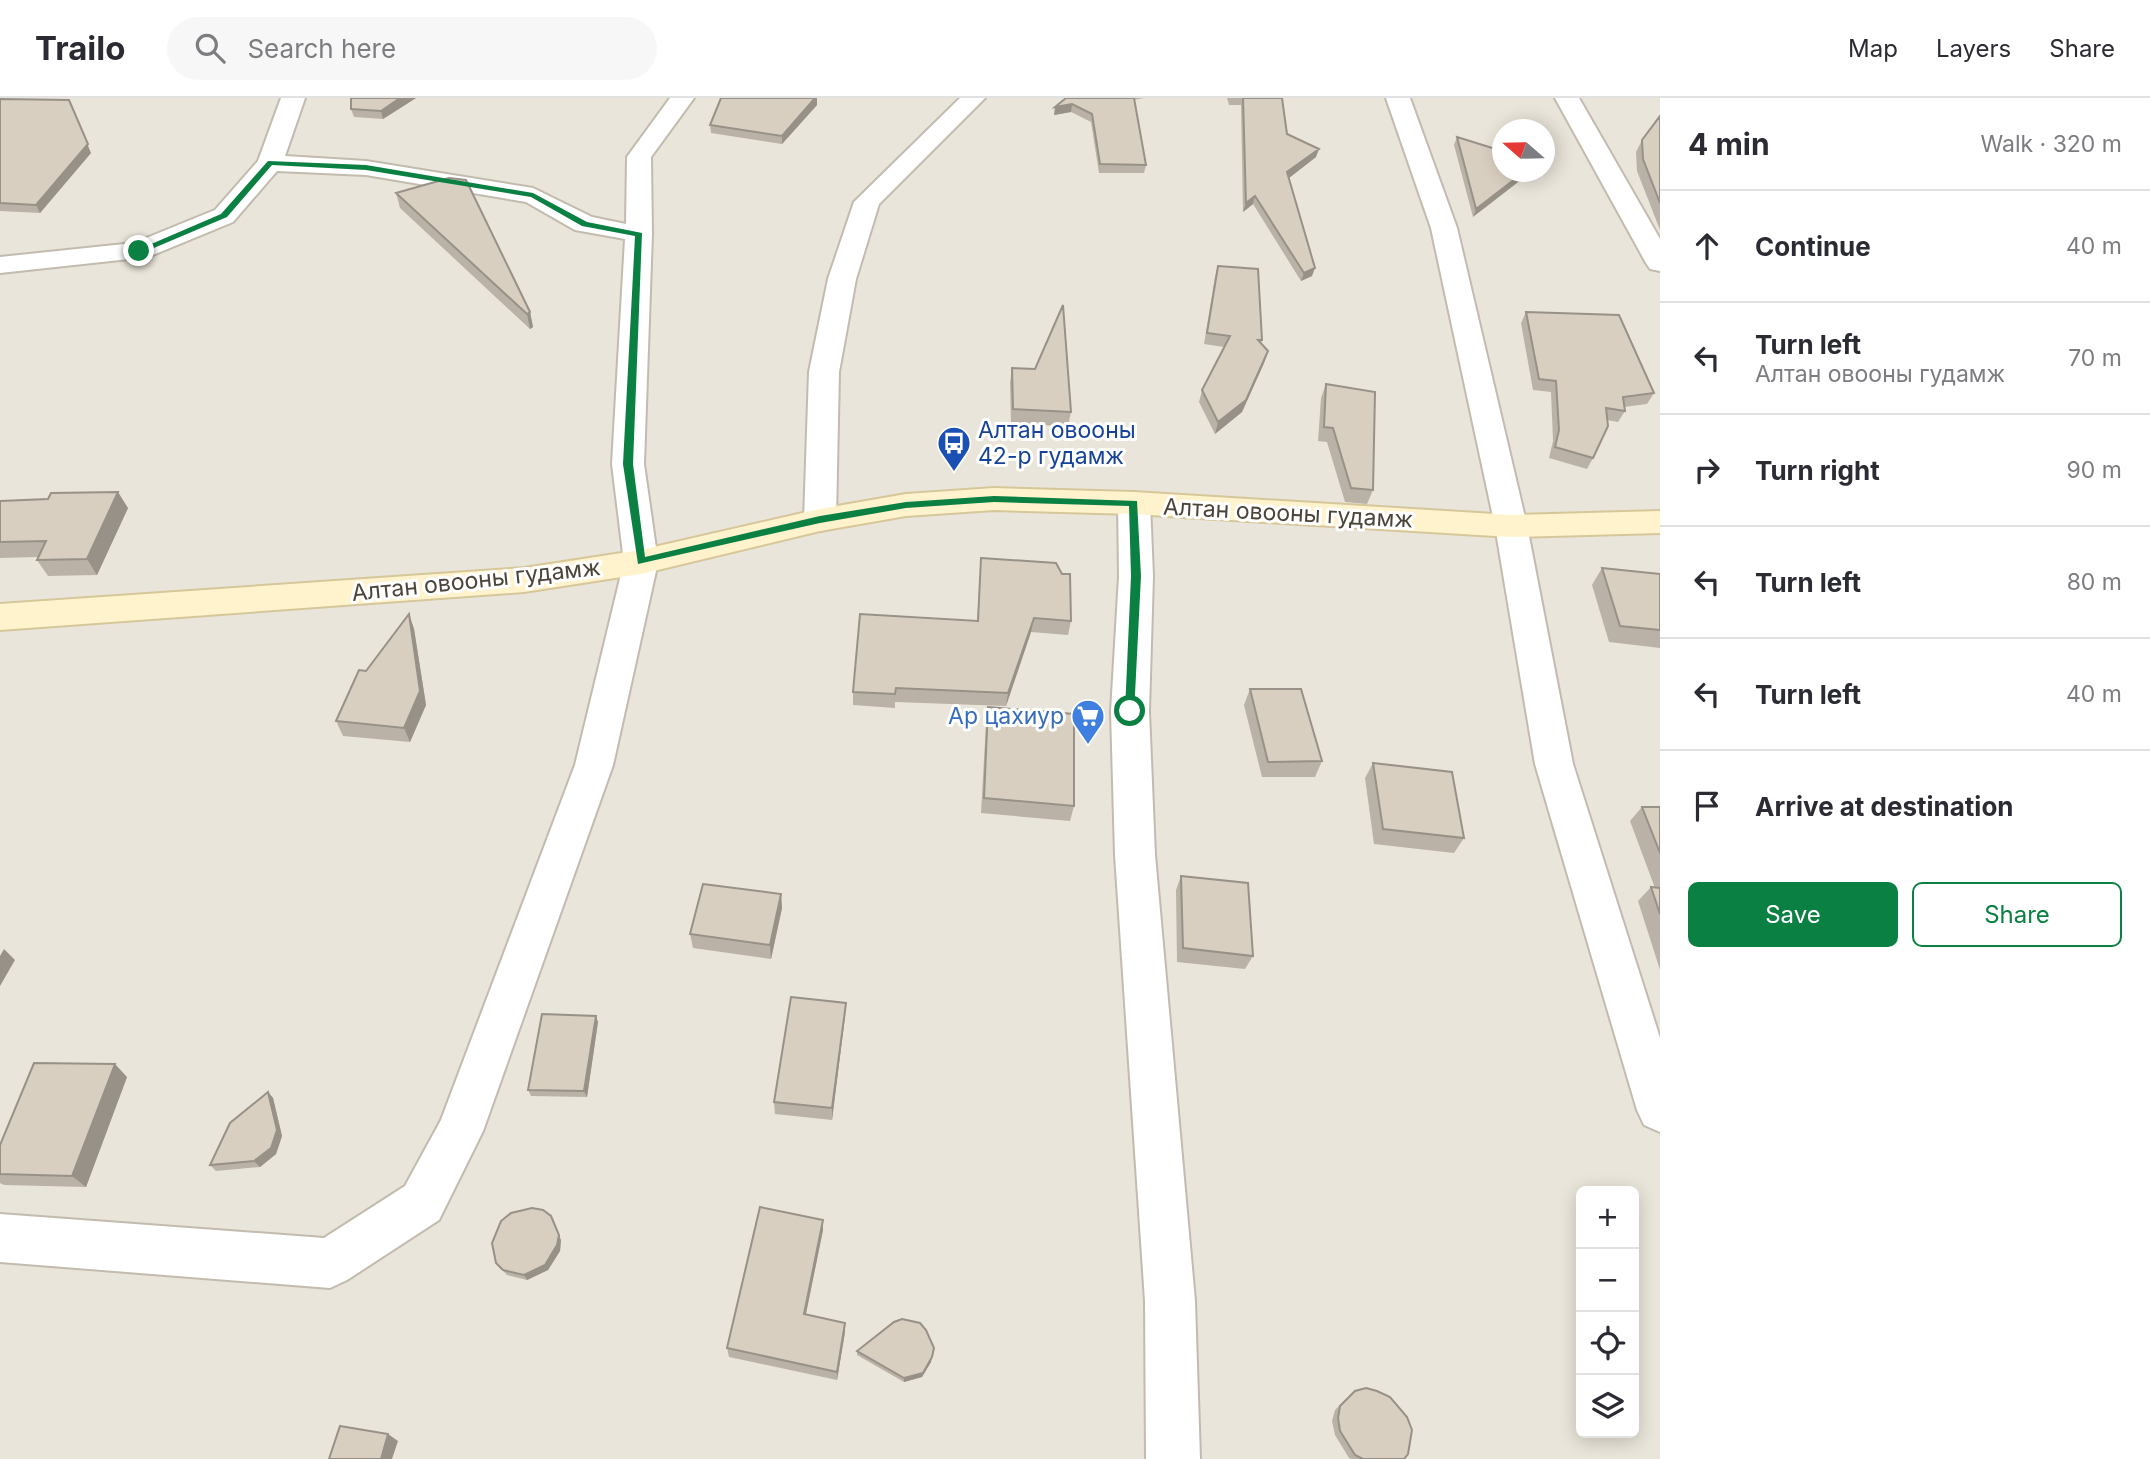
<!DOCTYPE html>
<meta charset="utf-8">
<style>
:root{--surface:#fff;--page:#f7f7f7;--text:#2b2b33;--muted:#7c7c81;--line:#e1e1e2;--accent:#0b8043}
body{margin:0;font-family:Inter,sans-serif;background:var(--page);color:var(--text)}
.controls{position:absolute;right:21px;bottom:21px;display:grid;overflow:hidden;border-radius:10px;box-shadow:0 4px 18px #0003}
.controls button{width:63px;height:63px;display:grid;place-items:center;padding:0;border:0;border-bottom:2px solid var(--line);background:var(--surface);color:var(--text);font:35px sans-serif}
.compass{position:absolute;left:1492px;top:21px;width:63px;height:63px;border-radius:50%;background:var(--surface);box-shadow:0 4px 18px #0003;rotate:290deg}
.stop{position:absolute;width:21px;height:21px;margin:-16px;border:5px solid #0b8043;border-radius:50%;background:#fff}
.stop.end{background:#0b8043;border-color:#fff;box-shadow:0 2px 7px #0008}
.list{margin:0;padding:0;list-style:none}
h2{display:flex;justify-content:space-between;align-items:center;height:91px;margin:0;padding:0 28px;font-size:30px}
h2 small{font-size:23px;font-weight:400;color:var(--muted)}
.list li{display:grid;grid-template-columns:46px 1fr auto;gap:21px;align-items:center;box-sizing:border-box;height:112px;padding:0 28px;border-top:2px solid var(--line)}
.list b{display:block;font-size:26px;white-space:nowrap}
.list p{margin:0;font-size:23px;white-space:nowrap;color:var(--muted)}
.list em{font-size:23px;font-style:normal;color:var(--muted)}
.actions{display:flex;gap:14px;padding:21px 28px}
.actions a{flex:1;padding:16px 0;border:2px solid var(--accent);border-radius:10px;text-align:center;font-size:24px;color:var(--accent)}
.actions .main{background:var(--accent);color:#fff}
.icon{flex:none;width:38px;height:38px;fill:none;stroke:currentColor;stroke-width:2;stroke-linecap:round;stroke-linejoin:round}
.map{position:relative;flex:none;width:1660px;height:1361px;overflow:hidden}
header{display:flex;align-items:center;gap:42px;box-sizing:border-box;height:98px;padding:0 35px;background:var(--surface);border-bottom:2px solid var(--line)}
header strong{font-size:33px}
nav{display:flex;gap:38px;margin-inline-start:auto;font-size:24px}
.search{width:490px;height:63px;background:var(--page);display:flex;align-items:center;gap:18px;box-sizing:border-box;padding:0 24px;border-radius:38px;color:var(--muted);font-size:26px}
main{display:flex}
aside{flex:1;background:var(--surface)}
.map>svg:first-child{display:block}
.residential{fill:#eae5da;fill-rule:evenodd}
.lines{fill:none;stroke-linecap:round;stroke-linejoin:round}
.minor-casing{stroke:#c2bbae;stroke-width:4}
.secondary-casing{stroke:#d6c79b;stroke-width:4}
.minor{fill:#fff;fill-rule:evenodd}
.secondary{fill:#fff3cd;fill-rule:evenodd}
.wall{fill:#bab2a6}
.shaded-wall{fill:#979187}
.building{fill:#d8cfc1;stroke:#979187;stroke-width:2}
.route{fill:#0b8043}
.labels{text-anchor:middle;stroke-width:6;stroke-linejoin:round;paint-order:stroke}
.transit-label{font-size:23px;fill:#164399;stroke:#fff;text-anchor:start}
.street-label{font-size:23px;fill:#4b4439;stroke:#fff}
.shop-label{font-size:23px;fill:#366cbe;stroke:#fff;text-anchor:end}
</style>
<header>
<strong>Trailo</strong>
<div class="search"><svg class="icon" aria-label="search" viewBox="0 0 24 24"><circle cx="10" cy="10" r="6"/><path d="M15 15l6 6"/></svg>Search here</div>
<nav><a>Map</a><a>Layers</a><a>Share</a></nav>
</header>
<main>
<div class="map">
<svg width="1660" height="1361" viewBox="0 0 1660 1361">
<rect width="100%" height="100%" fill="#f6f3ec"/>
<!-- residential -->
<path class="residential" d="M 0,0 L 1660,0 L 1660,1361 L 0,1361 ZM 1503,32 L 1545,32 L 1545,74 L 1503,74 ZM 1581,1093 L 1634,1093 L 1634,1335 L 1581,1335 Z"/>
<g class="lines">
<defs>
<path id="minor" d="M 281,0 L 305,0 L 285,58 L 366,63 L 533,90 L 592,119 L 626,126 L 627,59 L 670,0 L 694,0 L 651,59 L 652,136 L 644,366 L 658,464 L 613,667 L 483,1033 L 439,1122 L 347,1182 L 330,1190 L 0,1164 L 0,1116 L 324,1140 L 405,1088 L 441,1022 L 575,667 L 624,464 L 612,366 L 625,141 L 575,132 L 526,104 L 366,77 L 277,73 L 233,124 L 148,159 L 0,175 L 0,159 L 134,145 L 215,112 L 258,63 Z
M 960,0 L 985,0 L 879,106 L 856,181 L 839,274 L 836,422 L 832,430 L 820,433 L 808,430 L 804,422 L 809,274 L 828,181 L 854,104 Z
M 1386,0 L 1410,0 L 1457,130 L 1527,428 L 1573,666 L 1660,940 L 1660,1034 L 1644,1027 L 1637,1012 L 1535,666 L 1495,428 L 1431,130 Z
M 1555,0 L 1579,0 L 1660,141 L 1660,173 L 1650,171 L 1646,165 Z
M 1134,394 L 1145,397 L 1150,405 L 1153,478 L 1149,613 L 1155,757 L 1195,1203 L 1200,1361 L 1146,1361 L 1145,1203 L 1115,757 L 1111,613 L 1119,478 L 1118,405 L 1123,397 Z"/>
<path id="secondary" d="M 994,390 L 1134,394 L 1511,417 L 1660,413 L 1660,435 L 1511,439 L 1134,416 L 994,412 L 906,418 L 820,433 L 641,476 L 524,494 L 0,532 L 0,506 L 524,470 L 641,452 L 820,411 L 906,396 Z"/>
</defs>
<!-- minor casing -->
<use href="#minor" class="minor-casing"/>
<!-- secondary casing -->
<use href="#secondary" class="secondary-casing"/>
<!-- minor -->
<use href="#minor" class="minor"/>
<!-- secondary -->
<use href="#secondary" class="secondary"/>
</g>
<!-- wall -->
<path class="wall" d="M 351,0 L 416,0 L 383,21 L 354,19 L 351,11 Z
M 721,0 L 817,0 L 817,7 L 782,46 L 711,35 L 710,27 Z
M 1066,0 L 1144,0 L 1134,2 L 1146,67 L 1144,75 L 1099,75 L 1091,24 L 1071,14 L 1054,17 Z
M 1227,0 L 1282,0 L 1287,36 L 1316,59 L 1289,80 L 1312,178 L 1301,183 L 1253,106 L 1243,114 L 1241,7 L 1229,7 Z
M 0,1 L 91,55 L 40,115 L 0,113 Z
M 1660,18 L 1660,132 L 1637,73 L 1636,54 L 1642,42 Z
M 1457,39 L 1502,53 L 1473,119 L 1454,47 Z
M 396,95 L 530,214 L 533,229 L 530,231 L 400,110 Z
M 1218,168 L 1262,242 L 1261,245 L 1268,253 L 1264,265 L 1242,314 L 1215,336 L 1199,304 L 1202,292 L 1224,249 L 1204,246 L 1215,179 Z
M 1526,214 L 1654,295 L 1647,306 L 1624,309 L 1625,313 L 1618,324 L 1607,322 L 1593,360 L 1587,371 L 1549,360 L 1553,343 L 1551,294 L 1533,292 L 1521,225 Z
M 1012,270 L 1071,314 L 1068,328 L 1011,326 L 1010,285 Z
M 1326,286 L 1373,392 L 1367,406 L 1345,404 L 1327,344 L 1318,343 L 1321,300 Z
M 0,403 L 128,410 L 97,477 L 48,478 L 37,462 L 38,459 L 0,460 Z
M 981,460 L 1071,523 L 1068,537 L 1031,534 L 1006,608 L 895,604 L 895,610 L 853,607 L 853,594 L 977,523 Z
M 1602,470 L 1660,476 L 1660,550 L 1609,544 L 1592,487 Z
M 409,516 L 414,531 L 426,607 L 410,644 L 343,638 L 336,623 L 366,573 Z
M 1250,591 L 1322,663 L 1315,679 L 1262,679 L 1244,607 Z
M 988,609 L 1074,708 L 1070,723 L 981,715 L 986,625 Z
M 1373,665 L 1464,740 L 1454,755 L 1374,746 L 1365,680 Z
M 1660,708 L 1660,872 L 1638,803 L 1651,789 L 1655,790 L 1630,723 L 1642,709 L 1660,709 Z
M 1181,778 L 1253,858 L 1245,871 L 1177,864 L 1176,792 Z
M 781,796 L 782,810 L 771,861 L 693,850 L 690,836 Z
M 846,905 L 845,918 L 832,1022 L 775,1016 L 774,1004 Z
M 598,924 L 587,999 L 531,998 L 528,992 Z
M 127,979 L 86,1089 L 4,1087 L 0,1085 L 0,1047 Z
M 268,994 L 273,1000 L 282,1038 L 276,1056 L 260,1069 L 216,1073 L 210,1067 Z
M 823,1132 L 806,1216 L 845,1234 L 837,1282 L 729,1259 L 727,1250 Z
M 561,1142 L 560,1153 L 548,1172 L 527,1182 L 507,1177 L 496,1165 Z
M 857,1253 L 931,1264 L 922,1279 L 904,1284 L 857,1257 Z
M 1355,1293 L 1404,1361 L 1351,1361 L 1349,1360 L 1335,1337 L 1332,1323 L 1335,1312 L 1350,1297 Z"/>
<!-- shaded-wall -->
<path class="shaded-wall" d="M 400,0 L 416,0 L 383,21 L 381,13 Z
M 815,0 L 817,0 L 817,7 L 782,46 L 782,38 Z
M 69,2 L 91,55 L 40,115 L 36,107 Z
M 1072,6 L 1071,14 L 1054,17 L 1055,9 Z
M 1319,51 L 1316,59 L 1285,83 L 1287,74 Z
M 1524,74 L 1531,74 L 1473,119 L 1476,111 Z
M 1255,98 L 1253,106 L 1243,114 L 1246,105 Z
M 1315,170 L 1312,178 L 1301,183 L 1304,175 Z
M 530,214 L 533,229 L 530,231 L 527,216 Z
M 1268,253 L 1264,265 L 1242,314 L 1215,336 L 1218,324 Z
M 118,394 L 128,410 L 97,477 L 87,461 Z
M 409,516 L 414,531 L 426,607 L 410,644 L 404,630 Z
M 1034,520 L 1031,534 L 1006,608 L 1008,595 Z
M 781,796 L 782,810 L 771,861 L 770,847 Z
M 4,851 L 15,862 L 0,888 L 0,858 Z
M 846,905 L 845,918 L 832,1022 L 832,1010 Z
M 596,918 L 598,924 L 587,999 L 584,993 Z
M 115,966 L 127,979 L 86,1089 L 72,1078 Z
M 268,994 L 273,1000 L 282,1038 L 276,1056 L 260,1069 L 254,1063 Z
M 551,1118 L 561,1142 L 560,1153 L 548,1172 L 527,1182 L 524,1177 Z
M 823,1122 L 823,1132 L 804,1225 L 804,1216 Z
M 845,1225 L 845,1234 L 837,1282 L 837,1274 Z
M 932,1259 L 931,1264 L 922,1279 L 904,1284 L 904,1280 Z
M 388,1336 L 398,1343 L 392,1361 L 381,1361 Z"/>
<!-- building -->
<path class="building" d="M 351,0 L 400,0 L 381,13 L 351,11 Z
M 721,0 L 815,0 L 782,38 L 710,27 Z
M 1066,0 L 1134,0 L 1146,67 L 1100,66 L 1092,16 L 1072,6 L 1055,9 Z
M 1243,0 L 1282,0 L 1287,36 L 1319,51 L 1287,74 L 1315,170 L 1304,175 L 1255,98 L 1246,105 Z
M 0,1 L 69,2 L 88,46 L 36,107 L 0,105 Z
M 1660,18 L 1660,105 L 1643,61 L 1642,42 Z
M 1457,39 L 1502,53 L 1502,74 L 1524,74 L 1476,111 Z
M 449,80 L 466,82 L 530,214 L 527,216 L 396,95 Z
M 1218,168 L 1258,171 L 1262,242 L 1258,242 L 1268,253 L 1246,302 L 1218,324 L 1202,292 L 1230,238 L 1207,235 Z
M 1063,207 L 1071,314 L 1013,311 L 1012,270 L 1035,271 Z
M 1526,214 L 1619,217 L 1654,295 L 1623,299 L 1625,313 L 1606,310 L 1608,328 L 1593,360 L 1555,349 L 1559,332 L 1556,283 L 1539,281 Z
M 1326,286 L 1375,294 L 1373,392 L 1351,390 L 1333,330 L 1324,329 Z
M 118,394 L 87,461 L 37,462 L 46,443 L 0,444 L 0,403 L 48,401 L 51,395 Z
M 981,460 L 1056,465 L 1062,476 L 1070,476 L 1071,523 L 1034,520 L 1008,595 L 896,590 L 895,596 L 853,594 L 860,516 L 978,523 Z
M 1602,470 L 1660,476 L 1660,532 L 1620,528 Z
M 409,516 L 420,593 L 404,630 L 336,623 L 359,572 L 366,573 Z
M 1250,591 L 1301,591 L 1322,663 L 1268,664 Z
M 988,609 L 1074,616 L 1074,708 L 984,700 Z
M 1373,665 L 1452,674 L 1464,740 L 1383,731 Z
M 1642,709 L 1660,709 L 1660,755 Z
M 1181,778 L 1248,785 L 1253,858 L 1183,850 Z
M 703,786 L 781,796 L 770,847 L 690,836 Z
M 1651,789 L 1660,790 L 1660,816 Z
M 791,899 L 846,905 L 832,1010 L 774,1004 Z
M 542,916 L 596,918 L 584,993 L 528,992 Z
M 34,965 L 115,966 L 72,1078 L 0,1076 L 0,1047 Z
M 268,994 L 277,1032 L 271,1050 L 254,1063 L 210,1067 L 230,1025 Z
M 760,1109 L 823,1122 L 804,1216 L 845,1225 L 837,1274 L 727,1250 Z
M 532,1110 L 543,1112 L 551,1118 L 559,1137 L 557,1147 L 545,1167 L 524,1177 L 503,1172 L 496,1165 L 492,1145 L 501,1123 L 511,1115 Z
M 902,1221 L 920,1225 L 926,1232 L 934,1250 L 932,1259 L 923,1275 L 904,1280 L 857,1253 L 894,1224 Z
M 1366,1290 L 1377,1293 L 1390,1299 L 1407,1319 L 1412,1332 L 1408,1356 L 1404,1361 L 1363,1361 L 1355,1357 L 1340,1333 L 1338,1320 L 1340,1308 L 1355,1293 Z
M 340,1328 L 388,1336 L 381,1361 L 329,1361 Z"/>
<!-- route -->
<path class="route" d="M 268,63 L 366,67 L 533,95 L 587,124 L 642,135 L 633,366 L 645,459 L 820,418 L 906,404 L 994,398 L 1137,403 L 1141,478 L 1134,616 L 1127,616 L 1125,613 L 1131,478 L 1129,408 L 994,404 L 906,410 L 820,425 L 638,466 L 623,366 L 635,138 L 582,128 L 531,99 L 366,72 L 272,67 L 227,119 L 142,155 L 135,153 L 221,116 Z"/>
<!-- icons -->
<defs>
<symbol id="bus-pin" viewBox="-11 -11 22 30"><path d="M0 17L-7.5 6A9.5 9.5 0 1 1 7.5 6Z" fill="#1a4fb4" stroke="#fff"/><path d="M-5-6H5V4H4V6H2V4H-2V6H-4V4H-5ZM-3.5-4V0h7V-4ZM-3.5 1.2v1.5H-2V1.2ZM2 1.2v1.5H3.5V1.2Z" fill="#fff"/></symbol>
<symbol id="supermarket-pin" viewBox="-11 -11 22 30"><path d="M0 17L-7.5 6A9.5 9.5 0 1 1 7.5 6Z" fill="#3f7fe0" stroke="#fff"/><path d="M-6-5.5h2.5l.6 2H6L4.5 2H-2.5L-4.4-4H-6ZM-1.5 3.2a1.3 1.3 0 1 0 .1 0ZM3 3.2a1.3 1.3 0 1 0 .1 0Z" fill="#fff"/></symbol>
</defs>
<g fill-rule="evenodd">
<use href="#bus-pin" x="935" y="326" width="38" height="52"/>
<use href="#supermarket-pin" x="1069" y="599" width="38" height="52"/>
</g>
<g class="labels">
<!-- transit labels -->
<g class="transit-label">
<text x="978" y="340">Алтан овооны<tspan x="978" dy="26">42-р гудамж</tspan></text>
</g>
<!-- street labels -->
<g class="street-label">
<text transform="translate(1288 415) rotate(3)" y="8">Алтан овооны гудамж</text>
<text transform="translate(476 482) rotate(-6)" y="8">Алтан овооны гудамж</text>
</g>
<!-- shop labels -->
<g class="shop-label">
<text x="1064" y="626">Ар цахиур</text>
</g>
</g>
</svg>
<div class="controls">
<button>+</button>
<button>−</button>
<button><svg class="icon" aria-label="locate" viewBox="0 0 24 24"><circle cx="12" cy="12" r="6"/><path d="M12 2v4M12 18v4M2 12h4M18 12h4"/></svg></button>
<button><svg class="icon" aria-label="layers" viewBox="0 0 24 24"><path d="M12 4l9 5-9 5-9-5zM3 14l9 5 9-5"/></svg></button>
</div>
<svg class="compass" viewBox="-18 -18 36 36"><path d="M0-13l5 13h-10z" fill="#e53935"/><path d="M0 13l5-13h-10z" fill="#7c7c81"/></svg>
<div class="stop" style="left:1130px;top:613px"></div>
<div class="stop end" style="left:139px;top:153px"></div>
</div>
<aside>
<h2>4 min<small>Walk · 320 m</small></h2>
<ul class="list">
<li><svg class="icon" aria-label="ahead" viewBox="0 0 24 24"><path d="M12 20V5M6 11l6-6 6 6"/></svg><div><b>Continue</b></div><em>40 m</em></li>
<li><svg class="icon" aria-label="left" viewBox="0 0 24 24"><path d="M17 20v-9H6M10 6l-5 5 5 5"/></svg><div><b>Turn left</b><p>Алтан овооны гудамж</p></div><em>70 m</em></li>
<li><svg class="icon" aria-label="right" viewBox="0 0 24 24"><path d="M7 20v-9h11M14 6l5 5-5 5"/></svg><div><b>Turn right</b></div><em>90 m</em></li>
<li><svg class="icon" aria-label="left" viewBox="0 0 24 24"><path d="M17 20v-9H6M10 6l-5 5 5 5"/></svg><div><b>Turn left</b></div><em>80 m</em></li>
<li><svg class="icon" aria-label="left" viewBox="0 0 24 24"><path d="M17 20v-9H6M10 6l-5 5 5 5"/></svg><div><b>Turn left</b></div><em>40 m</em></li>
<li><svg class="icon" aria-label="arrive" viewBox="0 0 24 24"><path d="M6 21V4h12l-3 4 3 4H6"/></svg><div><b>Arrive at destination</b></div></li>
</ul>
<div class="actions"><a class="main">Save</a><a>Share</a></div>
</aside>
</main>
